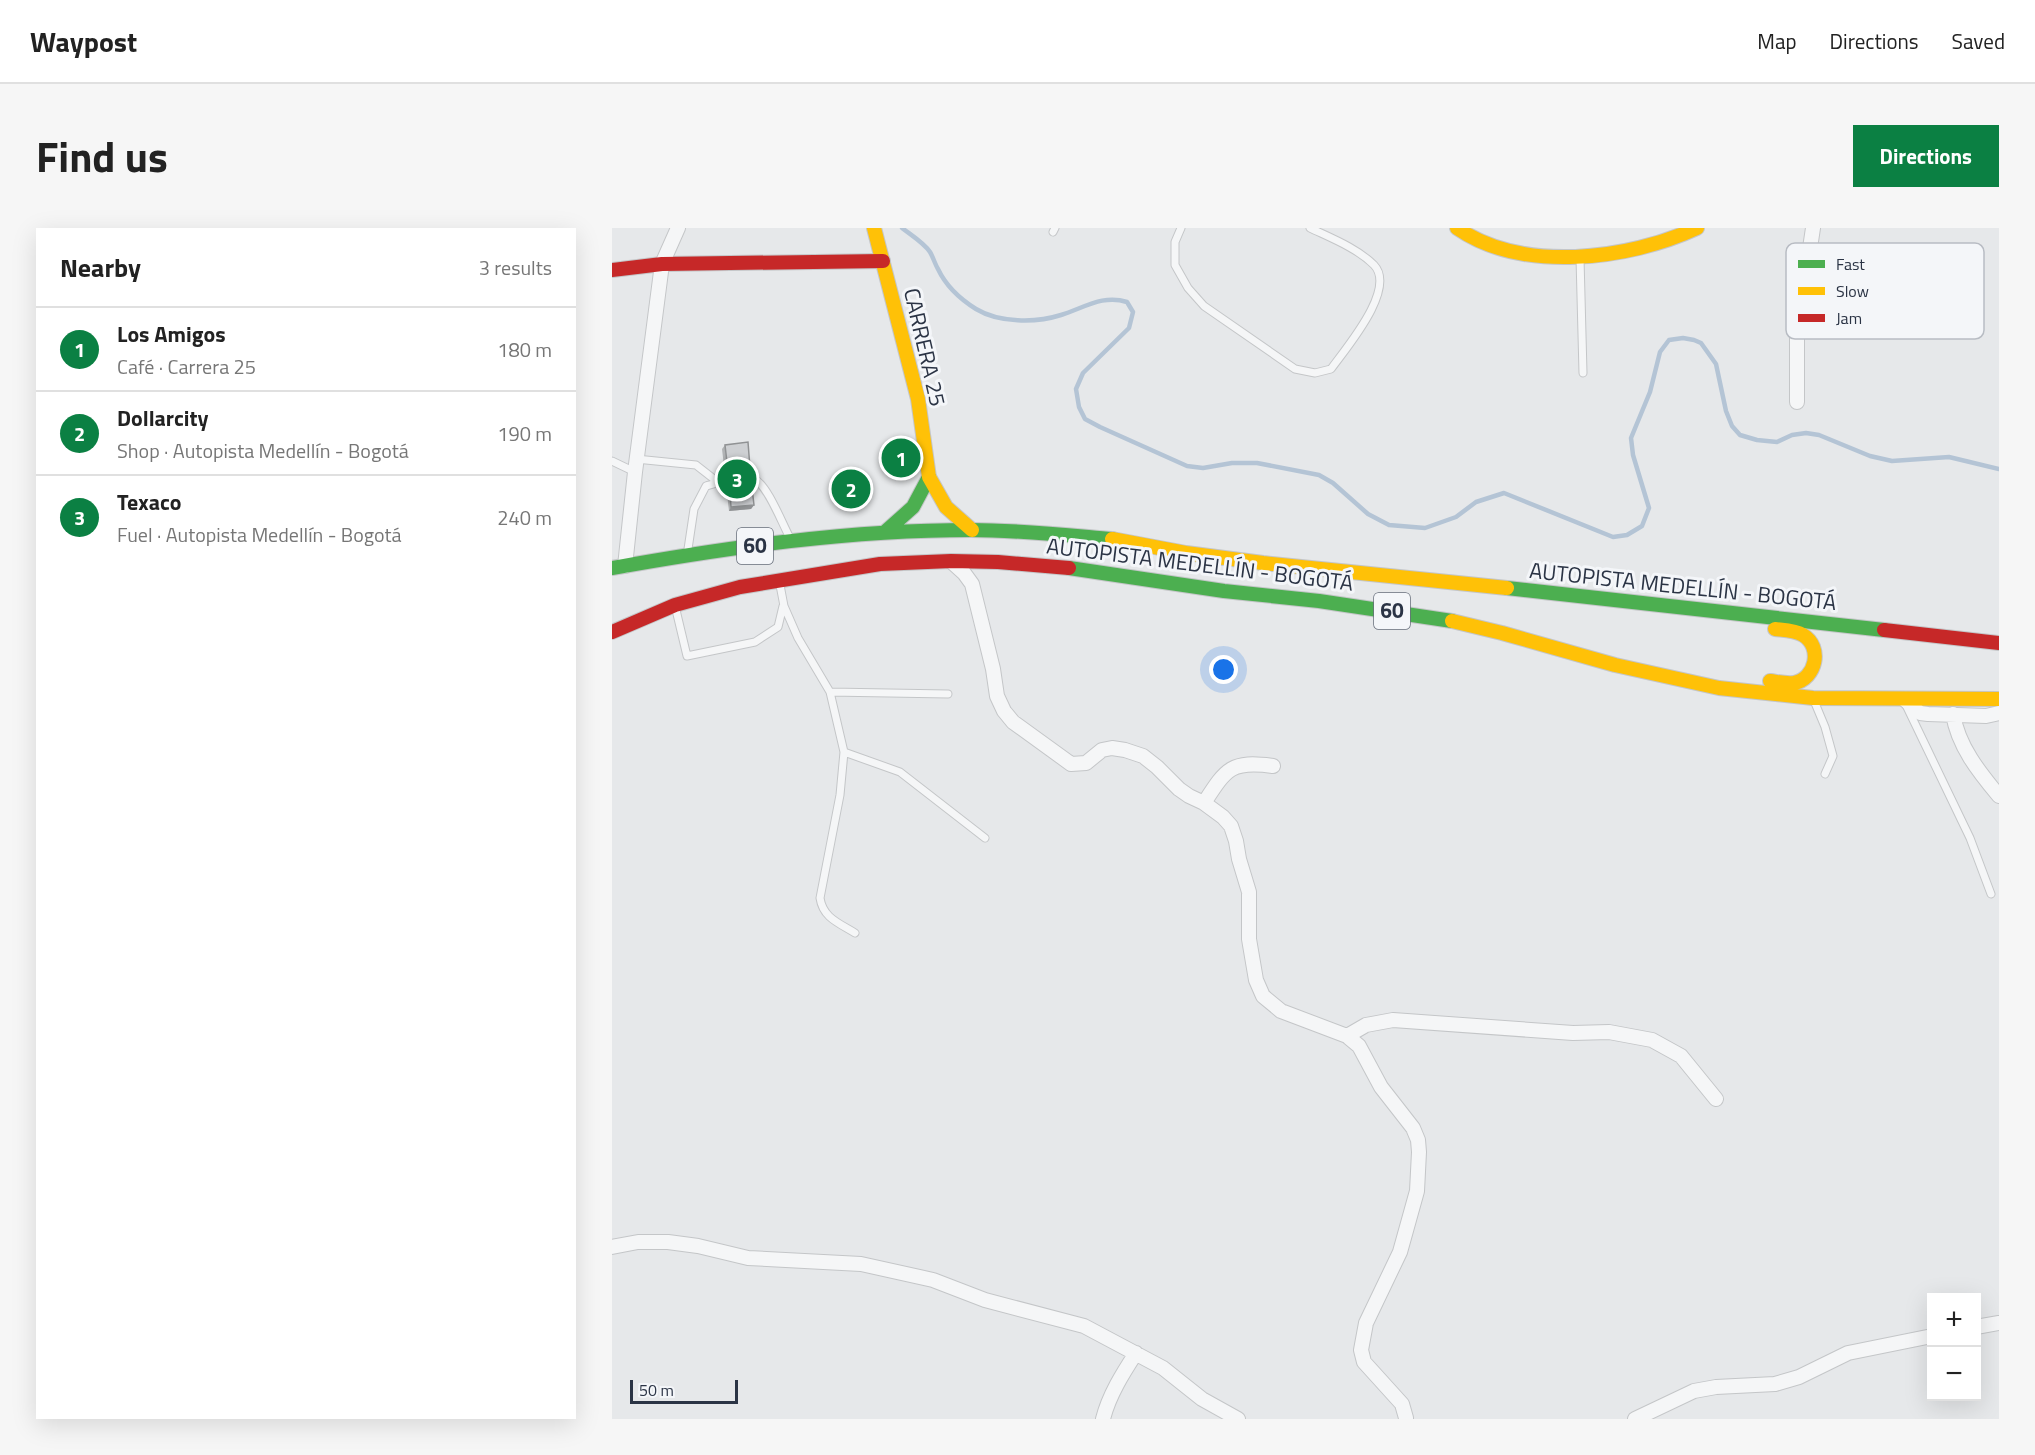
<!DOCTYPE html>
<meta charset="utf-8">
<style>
:root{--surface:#fff;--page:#f6f6f6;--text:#222;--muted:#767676;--line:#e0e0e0;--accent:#0b8043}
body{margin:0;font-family:"Titillium Web",sans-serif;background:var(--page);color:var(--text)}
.controls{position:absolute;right:18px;bottom:18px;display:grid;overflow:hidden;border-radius:0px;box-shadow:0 6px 24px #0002}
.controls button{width:54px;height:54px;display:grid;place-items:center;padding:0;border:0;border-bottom:2px solid var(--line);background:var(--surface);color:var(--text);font:30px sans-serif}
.scale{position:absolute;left:18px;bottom:15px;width:108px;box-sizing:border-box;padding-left:6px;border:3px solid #2b3445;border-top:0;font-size:16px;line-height:21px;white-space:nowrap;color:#2b3445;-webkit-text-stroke:4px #f4f6f9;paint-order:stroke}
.you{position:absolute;left:612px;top:442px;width:21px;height:21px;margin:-15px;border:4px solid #fff;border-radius:50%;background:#1a73e8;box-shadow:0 0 0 9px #1a73e833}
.badge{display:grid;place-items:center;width:39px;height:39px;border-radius:50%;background:var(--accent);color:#fff;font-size:20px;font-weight:700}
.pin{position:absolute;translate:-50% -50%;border:3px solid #fff;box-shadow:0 2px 6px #0006}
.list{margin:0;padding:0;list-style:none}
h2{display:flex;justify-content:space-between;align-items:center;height:78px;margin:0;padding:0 24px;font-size:26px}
h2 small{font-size:20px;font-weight:400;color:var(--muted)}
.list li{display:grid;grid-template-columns:39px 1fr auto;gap:18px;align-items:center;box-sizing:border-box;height:84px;padding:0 24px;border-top:2px solid var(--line)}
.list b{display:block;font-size:22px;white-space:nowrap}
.list p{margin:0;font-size:20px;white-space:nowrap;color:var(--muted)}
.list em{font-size:20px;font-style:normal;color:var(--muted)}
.map{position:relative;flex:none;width:1387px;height:1191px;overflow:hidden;border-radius:0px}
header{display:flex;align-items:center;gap:36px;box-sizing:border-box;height:84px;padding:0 30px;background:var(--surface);border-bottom:2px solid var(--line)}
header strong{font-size:28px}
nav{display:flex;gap:33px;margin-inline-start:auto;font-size:21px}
.intro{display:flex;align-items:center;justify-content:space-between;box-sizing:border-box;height:144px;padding:0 36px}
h1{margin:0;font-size:42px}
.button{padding:15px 27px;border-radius:0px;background:var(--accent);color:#fff;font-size:21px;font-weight:700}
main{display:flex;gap:36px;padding:0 36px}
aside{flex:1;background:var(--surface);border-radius:0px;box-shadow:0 6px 24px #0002}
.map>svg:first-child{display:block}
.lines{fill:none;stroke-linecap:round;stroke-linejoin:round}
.stream{stroke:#b4c4d5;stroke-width:4.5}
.lane-casing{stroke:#c4c6c8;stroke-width:9}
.street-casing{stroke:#c4c6c8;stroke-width:16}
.fast-casing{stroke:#c4c6c8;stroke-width:16}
.slow-casing{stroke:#c4c6c8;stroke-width:16}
.jam-casing{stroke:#c4c6c8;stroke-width:16}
.lane{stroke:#f5f6f7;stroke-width:7}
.street{stroke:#f5f6f7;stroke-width:14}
.fast{stroke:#4caf50;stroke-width:14}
.slow{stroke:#ffc107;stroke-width:14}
.jam{stroke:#c62828;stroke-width:14}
.wall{fill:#b1b3b5}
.shaded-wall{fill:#909294}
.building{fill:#ced0d3;stroke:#909294;stroke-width:1.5}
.labels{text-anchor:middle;stroke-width:6;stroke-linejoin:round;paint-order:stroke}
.shield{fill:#f4f6f9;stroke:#676e7b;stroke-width:1.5}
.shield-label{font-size:21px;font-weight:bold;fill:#2b3445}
.street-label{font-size:22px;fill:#2b3445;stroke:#f4f6f9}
.key{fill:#f4f6f9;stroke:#b8bcc3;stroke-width:1.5}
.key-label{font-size:16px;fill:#2b3445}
</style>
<header>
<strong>Waypost</strong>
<nav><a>Map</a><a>Directions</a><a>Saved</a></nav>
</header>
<div class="intro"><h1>Find us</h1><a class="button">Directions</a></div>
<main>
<aside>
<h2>Nearby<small>3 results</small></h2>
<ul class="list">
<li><span class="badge">1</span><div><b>Los Amigos</b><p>Café · Carrera 25</p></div><em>180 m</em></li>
<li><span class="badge">2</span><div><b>Dollarcity</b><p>Shop · Autopista Medellín - Bogotá</p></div><em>190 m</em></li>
<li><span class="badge">3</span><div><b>Texaco</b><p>Fuel · Autopista Medellín - Bogotá</p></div><em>240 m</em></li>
</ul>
</aside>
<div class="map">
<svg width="1387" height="1191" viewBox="0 0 1387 1191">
<rect width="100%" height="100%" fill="#e6e8ea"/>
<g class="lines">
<!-- stream -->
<path class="stream" d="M 290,0 C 299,7 312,15 318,24 C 321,29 323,36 326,41 C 334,58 348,71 364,81 C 387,95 424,95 449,87 C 472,80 491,66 515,74 L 521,84 L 517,100 L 471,145 L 464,161 L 467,179 L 473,191 L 488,199 L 575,238 L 591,240 L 620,235 L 645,235 L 707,247 L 721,255 L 756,286 L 777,297 L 813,300 L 844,289 L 864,274 L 892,265 L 1001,309 L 1015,307 L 1030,298 L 1037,280 L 1021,227 L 1019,210 L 1038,164 L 1048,124 L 1057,112 L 1071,110 L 1082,112 L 1089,115 L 1104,136 L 1114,183 L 1120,198 L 1128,207 L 1145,212 L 1165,214 L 1180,207 L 1194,205 L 1207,207 L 1258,228 L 1280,233 L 1337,229 L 1387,241"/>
<defs>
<path id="lane" d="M 569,0 L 563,14 L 563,37 L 576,60 L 592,78 L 683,141 L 703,145 L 719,141 C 734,120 785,61 762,37 C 745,20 719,10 698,0
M 441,4 L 443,0
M 968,30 L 971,145
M 24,231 L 84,237 L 107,255
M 0,233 L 23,244
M 76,321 L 82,281 L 94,258 C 109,254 126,246 142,251 C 155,256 170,295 177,308
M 168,357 L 172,378 L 186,410 L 218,464 L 232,524 L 228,567 L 208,670 C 211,690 227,695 243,705
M 64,382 L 75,428 L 143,414 L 166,399 L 171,378
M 218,464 L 336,466
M 1203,475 L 1213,499 L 1221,528 L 1213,546
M 1294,477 L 1358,610 L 1379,666
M 232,524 L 288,544 L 373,610"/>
<path id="street" d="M 1185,174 L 1185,107 L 1201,0
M 341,335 L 352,345 L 360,356 L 381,441 L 385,468 L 392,483 L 401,494 L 459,536 L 474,535 L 490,522 L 500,520 L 513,522 L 531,528 L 545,539 L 567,561 L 577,568 L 592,575 L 611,589 L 619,598 L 624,613 L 627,631 L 637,664 L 637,711 L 644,752 L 651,768 L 669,783 L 735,808 L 747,818 L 769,859 L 801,900 L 806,912 L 807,924 L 805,963 L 788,1024 L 754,1095 L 749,1122 L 752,1134 L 790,1176 L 794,1190
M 13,338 L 23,244 L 50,36 L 66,0
M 1293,472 L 1308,485 L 1316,486 L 1374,488 L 1387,485
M 1341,486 C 1346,518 1367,544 1387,568
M 592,575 C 614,541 619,532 661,538
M 735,808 L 754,797 L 781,792 L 961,805 L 997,804 L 1040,812 L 1069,828 L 1104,871
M 0,1019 L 26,1014 L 56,1014 L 86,1018 L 136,1030 L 249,1036 L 321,1052 L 373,1072 L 472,1098 L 551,1140 L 590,1171 L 626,1191
M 1364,1099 L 1387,1095
M 491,1191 C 497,1167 511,1145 524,1125
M 1023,1191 L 1082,1163 L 1104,1159 L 1163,1156 L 1187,1149 L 1236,1125 L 1320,1108"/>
<path id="fast" d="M 273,304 L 301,279 L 317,249
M 0,340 C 118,319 238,302 359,302 C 406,302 453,307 500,311
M 457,340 L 612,363 L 707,373 L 840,393
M 895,360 L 1272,402"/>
<path id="slow" d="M 262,0 L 306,171 L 317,249 L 334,279 L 360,302
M 845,0 C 910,45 1016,32 1085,0
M 500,311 L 574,325 L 651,335 L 895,360
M 840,393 L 890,405 L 1003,437 L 1107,460 L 1201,470 L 1387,471
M 1158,453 C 1166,454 1174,456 1182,455 C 1204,451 1211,419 1191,407 C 1183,402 1172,402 1163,401"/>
<path id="jam" d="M 0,42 L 50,36 L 271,33
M 1272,402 L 1387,415
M 0,404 L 63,377 L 128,359 L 268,336 L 339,333 L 386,334 L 457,340"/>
</defs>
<!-- lane casing -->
<use href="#lane" class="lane-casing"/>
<!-- street casing -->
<use href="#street" class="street-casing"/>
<!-- fast casing -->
<use href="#fast" class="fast-casing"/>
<!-- slow casing -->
<use href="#slow" class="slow-casing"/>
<!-- jam casing -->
<use href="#jam" class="jam-casing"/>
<!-- lane -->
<use href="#lane" class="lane"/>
<!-- street -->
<use href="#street" class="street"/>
<!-- fast -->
<use href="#fast" class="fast"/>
<!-- slow -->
<use href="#slow" class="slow"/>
<!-- jam -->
<use href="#jam" class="jam"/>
</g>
<!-- wall -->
<path class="wall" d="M 113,217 L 135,244 L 113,247 L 110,221 Z
M 117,254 L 142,277 L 139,281 L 117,283 L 114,258 Z"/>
<!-- shaded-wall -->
<path class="shaded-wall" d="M 138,240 L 135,244 L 113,247 L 116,243 Z
M 142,277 L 139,281 L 117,283 L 119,279 Z"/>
<!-- building -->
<path class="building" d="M 136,214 L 138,240 L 116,243 L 113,217 Z
M 139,252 L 142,277 L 119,279 L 117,254 Z"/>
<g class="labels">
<!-- shield labels -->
<g class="shield">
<rect x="125" y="300" width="36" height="36" rx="4.5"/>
<rect x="762" y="365" width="36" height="36" rx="4.5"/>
</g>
<g class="shield-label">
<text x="143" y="325">60</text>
<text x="780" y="390">60</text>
</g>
<!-- street labels -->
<g class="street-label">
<text transform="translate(313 119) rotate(77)" y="8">CARRERA 25</text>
<text transform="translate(588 336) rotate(7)" y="8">AUTOPISTA MEDELLÍN - BOGOTÁ</text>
<text transform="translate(1071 358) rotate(6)" y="8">AUTOPISTA MEDELLÍN - BOGOTÁ</text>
</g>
</g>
<!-- legend -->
<rect x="1174" y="15" width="198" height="96" rx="9" class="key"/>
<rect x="1186" y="32" width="27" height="8" fill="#4caf50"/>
<rect x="1186" y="59" width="27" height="8" fill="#ffc107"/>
<rect x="1186" y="86" width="27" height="8" fill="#c62828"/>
<g class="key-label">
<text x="1224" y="42">Fast</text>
<text x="1224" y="69">Slow</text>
<text x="1224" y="96">Jam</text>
</g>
</svg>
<div class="controls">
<button>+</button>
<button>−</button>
</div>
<div class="scale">50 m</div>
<div class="you"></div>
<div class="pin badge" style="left:289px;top:230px">1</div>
<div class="pin badge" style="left:239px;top:261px">2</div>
<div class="pin badge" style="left:125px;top:251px">3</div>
</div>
</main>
